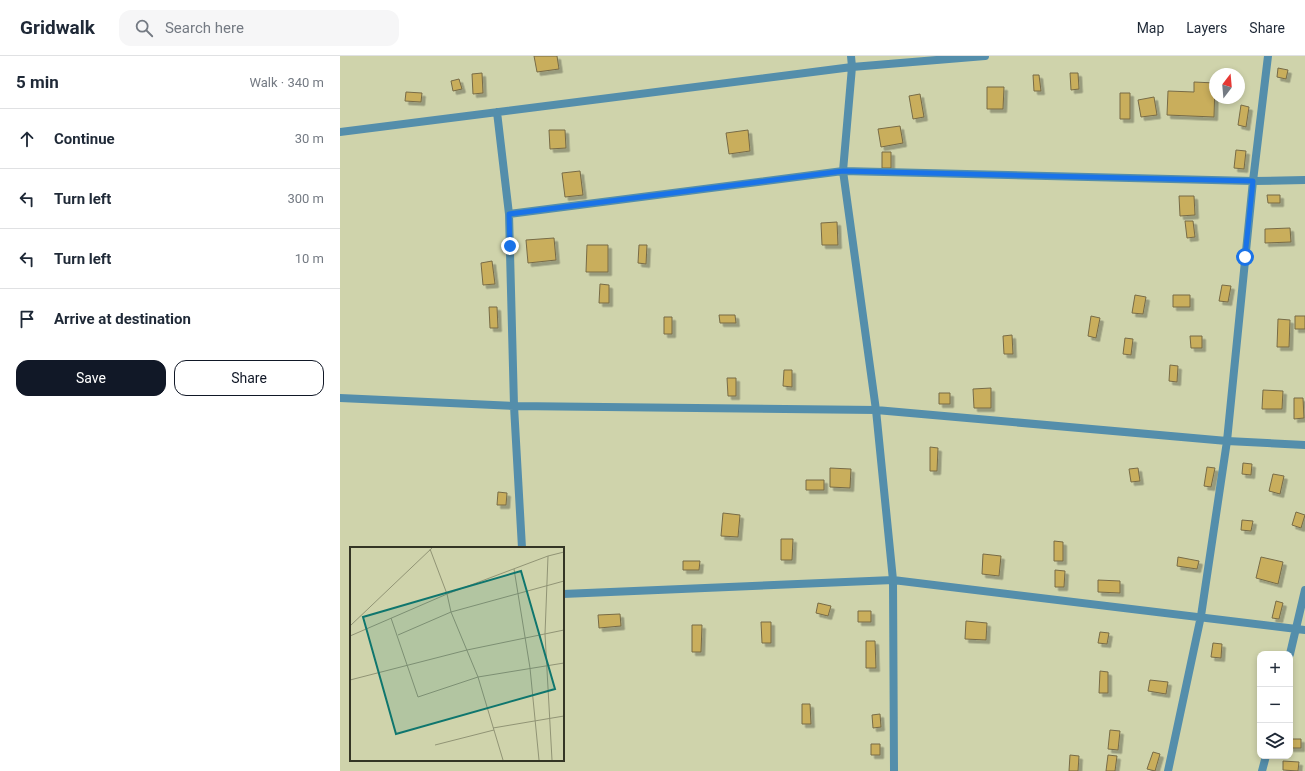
<!DOCTYPE html>
<meta charset="utf-8">
<style>
:root{--surface:#fff;--page:#f6f6f7;--text:#1f2937;--muted:#747a83;--line:#e0e1e3;--accent:#111827}
body{margin:0;font-family:Roboto,sans-serif;background:var(--page);color:var(--text)}
.controls{position:absolute;right:12px;bottom:12px;display:grid;overflow:hidden;border-radius:8px;box-shadow:0 2px 6px #0003}
.controls button{width:36px;height:36px;display:grid;place-items:center;padding:0;border:0;border-bottom:1px solid var(--line);background:var(--surface);color:var(--text);font:20px sans-serif}
.compass{position:absolute;left:869px;top:12px;width:36px;height:36px;border-radius:50%;background:var(--surface);box-shadow:0 2px 6px #0003;rotate:16deg}
.stop{position:absolute;width:12px;height:12px;margin:-9px;border:3px solid #1a73e8;border-radius:50%;background:#fff}
.stop.end{background:#1a73e8;border-color:#fff;box-shadow:0 1px 4px #0008}
.list{margin:0;padding:0;list-style:none}
h2{display:flex;justify-content:space-between;align-items:center;height:52px;margin:0;padding:0 16px;font-size:17px}
h2 small{font-size:13px;font-weight:400;color:var(--muted)}
.list li{display:grid;grid-template-columns:26px 1fr auto;gap:12px;align-items:center;box-sizing:border-box;height:60px;padding:0 16px;border-top:1px solid var(--line)}
.list b{display:block;font-size:15px;white-space:nowrap}
.list em{font-size:13px;font-style:normal;color:var(--muted)}
.actions{display:flex;gap:8px;padding:12px 16px}
.actions a{flex:1;padding:9px 0;border:1px solid var(--accent);border-radius:12px;text-align:center;font-size:14px;color:var(--accent)}
.actions .main{background:var(--accent);color:#fff}
.icon{flex:none;width:22px;height:22px;fill:none;stroke:currentColor;stroke-width:2;stroke-linecap:round;stroke-linejoin:round}
.map{position:relative;flex:none;width:965px;height:715px;overflow:hidden}
header{display:flex;align-items:center;gap:24px;box-sizing:border-box;height:56px;padding:0 20px;background:var(--surface);border-bottom:1px solid var(--line)}
header strong{font-size:19px}
nav{display:flex;gap:22px;margin-inline-start:auto;font-size:14px}
.search{width:280px;height:36px;background:var(--page);display:flex;align-items:center;gap:10px;box-sizing:border-box;padding:0 14px;border-radius:12px;color:var(--muted);font-size:15px}
main{display:flex}
aside{flex:1;background:var(--surface)}
.map>svg:first-child{display:block}
.building{fill:#c9ae5b;stroke:#776b47;filter:url(#shadow)}
.lines{fill:none;stroke-linecap:round;stroke-linejoin:round}
.minor{stroke:#548eab;stroke-width:8}
.route{stroke:#1a73e8;stroke-width:5}
.inset-road{fill:none;stroke:#919475;stroke-width:1}
.view{fill:#0f766e;fill-opacity:0.15;stroke:#0f766e;stroke-width:2}
.inset-edge{fill:none;stroke:#343525;stroke-width:2}
</style>
<header>
<strong>Gridwalk</strong>
<div class="search"><svg class="icon" aria-label="search" viewBox="0 0 24 24"><circle cx="10" cy="10" r="6"/><path d="M15 15l6 6"/></svg>Search here</div>
<nav><a>Map</a><a>Layers</a><a>Share</a></nav>
</header>
<main>
<aside>
<h2>5 min<small>Walk · 340 m</small></h2>
<ul class="list">
<li><svg class="icon" aria-label="ahead" viewBox="0 0 24 24"><path d="M12 20V5M6 11l6-6 6 6"/></svg><div><b>Continue</b></div><em>30 m</em></li>
<li><svg class="icon" aria-label="left" viewBox="0 0 24 24"><path d="M17 20v-9H6M10 6l-5 5 5 5"/></svg><div><b>Turn left</b></div><em>300 m</em></li>
<li><svg class="icon" aria-label="left" viewBox="0 0 24 24"><path d="M17 20v-9H6M10 6l-5 5 5 5"/></svg><div><b>Turn left</b></div><em>10 m</em></li>
<li><svg class="icon" aria-label="arrive" viewBox="0 0 24 24"><path d="M6 21V4h12l-3 4 3 4H6"/></svg><div><b>Arrive at destination</b></div></li>
</ul>
<div class="actions"><a class="main">Save</a><a>Share</a></div>
</aside>
<div class="map">
<svg width="965" height="715" viewBox="0 0 965 715">
<defs>
<filter id="shadow"><feDropShadow dx="3.5" dy="3.5" stdDeviation="0" flood-color="#0004"/></filter>
</defs>
<rect width="100%" height="100%" fill="#cfd3ab"/>
<!-- building -->
<path class="building" d="M 194,0 L 217,0 L 219,13 L 197,16 Z
M 938,12 L 948,14 L 946,23 L 937,21 Z
M 142,17 L 143,37 L 133,38 L 132,18 Z
M 730,17 L 738,17 L 739,33 L 731,34 Z
M 693,19 L 699,19 L 701,35 L 694,35 Z
M 119,23 L 122,33 L 113,35 L 111,25 Z
M 854,26 L 875,27 L 874,61 L 827,59 L 828,35 L 854,36 Z
M 647,31 L 664,31 L 663,53 L 647,53 Z
M 66,36 L 82,37 L 81,46 L 65,45 Z
M 780,37 L 790,37 L 790,63 L 780,63 Z
M 580,38 L 584,61 L 573,63 L 569,40 Z
M 814,41 L 817,59 L 801,61 L 798,44 Z
M 901,49 L 909,51 L 906,71 L 898,69 Z
M 560,70 L 563,87 L 541,91 L 538,73 Z
M 209,74 L 225,74 L 226,92 L 210,93 Z
M 408,74 L 410,95 L 389,98 L 386,77 Z
M 896,94 L 906,95 L 904,113 L 894,112 Z
M 542,96 L 551,96 L 551,112 L 542,112 Z
M 240,115 L 243,139 L 225,141 L 222,117 Z
M 927,139 L 940,139 L 940,147 L 928,147 Z
M 839,140 L 854,140 L 855,159 L 840,160 Z
M 845,165 L 853,165 L 855,181 L 847,182 Z
M 497,166 L 498,189 L 482,189 L 481,167 Z
M 950,172 L 951,186 L 925,187 L 925,173 Z
M 214,182 L 216,204 L 188,207 L 186,184 Z
M 247,189 L 268,189 L 268,216 L 246,216 Z
M 299,189 L 307,189 L 306,208 L 298,207 Z
M 152,205 L 155,228 L 143,229 L 141,207 Z
M 260,228 L 269,229 L 269,247 L 259,247 Z
M 882,229 L 891,230 L 888,246 L 879,245 Z
M 795,239 L 806,241 L 803,258 L 792,257 Z
M 833,239 L 850,239 L 850,251 L 833,251 Z
M 149,251 L 157,251 L 158,272 L 150,272 Z
M 379,259 L 395,259 L 396,267 L 380,267 Z
M 751,260 L 760,262 L 756,282 L 748,280 Z
M 955,260 L 965,260 L 965,273 L 955,273 Z
M 324,261 L 332,261 L 332,278 L 324,278 Z
M 938,263 L 950,264 L 949,291 L 937,291 Z
M 672,279 L 673,298 L 664,298 L 663,280 Z
M 850,280 L 862,280 L 862,292 L 851,292 Z
M 785,282 L 793,283 L 791,299 L 783,298 Z
M 830,309 L 838,310 L 837,326 L 829,325 Z
M 444,314 L 452,314 L 452,331 L 443,330 Z
M 387,322 L 396,322 L 396,340 L 388,340 Z
M 651,332 L 651,352 L 634,352 L 633,333 Z
M 923,334 L 943,335 L 942,353 L 922,353 Z
M 599,337 L 610,337 L 610,348 L 599,348 Z
M 954,342 L 963,342 L 964,362 L 954,363 Z
M 590,391 L 598,392 L 597,415 L 590,415 Z
M 903,407 L 912,408 L 911,419 L 902,418 Z
M 867,411 L 875,412 L 871,431 L 864,430 Z
M 490,412 L 511,413 L 510,432 L 490,431 Z
M 798,412 L 800,425 L 791,426 L 789,413 Z
M 933,418 L 944,420 L 940,438 L 929,435 Z
M 466,424 L 484,424 L 484,434 L 466,434 Z
M 158,436 L 167,437 L 166,449 L 157,449 Z
M 956,456 L 965,459 L 961,472 L 952,469 Z
M 383,457 L 400,459 L 398,481 L 381,480 Z
M 902,464 L 913,465 L 911,475 L 901,474 Z
M 441,483 L 453,483 L 452,504 L 441,504 Z
M 714,485 L 723,486 L 723,505 L 714,505 Z
M 643,498 L 661,500 L 659,520 L 642,518 Z
M 838,501 L 859,505 L 857,513 L 837,510 Z
M 921,501 L 943,506 L 938,528 L 916,522 Z
M 343,505 L 360,505 L 359,514 L 343,514 Z
M 715,514 L 725,515 L 724,531 L 715,531 Z
M 758,524 L 780,525 L 780,537 L 758,536 Z
M 936,545 L 943,547 L 939,563 L 932,562 Z
M 478,547 L 491,550 L 488,560 L 476,557 Z
M 518,555 L 531,555 L 531,566 L 518,566 Z
M 280,558 L 281,570 L 259,572 L 258,559 Z
M 626,565 L 647,567 L 646,584 L 625,583 Z
M 421,566 L 431,566 L 431,587 L 422,587 Z
M 352,569 L 362,569 L 361,596 L 352,596 Z
M 760,576 L 769,577 L 767,588 L 758,587 Z
M 526,585 L 535,585 L 536,612 L 526,612 Z
M 873,587 L 882,588 L 881,602 L 871,601 Z
M 760,615 L 768,616 L 768,637 L 759,637 Z
M 810,624 L 828,626 L 826,638 L 808,635 Z
M 462,648 L 470,648 L 471,668 L 462,668 Z
M 540,658 L 541,671 L 533,672 L 532,659 Z
M 770,674 L 780,675 L 778,694 L 768,693 Z
M 950,683 L 961,683 L 961,692 L 950,692 Z
M 531,688 L 540,688 L 540,699 L 531,699 Z
M 813,696 L 820,698 L 815,715 L 807,713 Z
M 730,699 L 739,700 L 738,715 L 729,715 Z
M 768,699 L 777,700 L 775,715 L 766,715 Z
M 943,705 L 959,706 L 958,715 L 943,714 Z"/>
<g class="lines">
<!-- minor -->
<path class="minor" d="M 511,0 L 512,11 L 503,115 L 536,354 L 553,524 L 554,715
M 157,56 L 169,158 L 174,350 L 182,492
M 0,76 L 512,11 L 645,0
M 169,158 L 503,115 L 913,125 L 965,124
M 0,342 L 174,350 L 536,354 L 887,385 L 965,389
M 223,538 L 553,524 L 965,574
M 950,598 L 965,534
M 828,715 L 861,560 L 887,385 L 913,125 L 928,0
M 922,715 L 926,700"/>
</g>
<g class="lines">
<!-- route -->
<path class="route" d="M 170,190 L 169,158 L 503,115 L 913,125 L 905,201"/>
</g>
<!-- overview -->
<g transform="translate(10 491)">
<rect width="214" height="214" fill="#cfd3ab"/>
<path class="inset-road" d="M 80,2 L 97,47 L 101,65 L 128,130 L 153,213M 198,9 L 195,87 L 202,213M 164,22 L 180,121 L 189,213M 41,71 L 68,150 L 128,130 L 214,116M 0,79 L 82,1M 48,88 L 101,65 L 214,34M 0,89 L 97,47 L 198,9 L 214,5M 0,133 L 117,103 L 214,83M 143,181 L 214,169M 85,198 L 144,183"/>
<path class="view" d="M 171,24 L 205,142 L 46,187 L 13,70 Z"/>
<rect width="214" height="214" class="inset-edge"/>
</g>
</svg>
<div class="controls">
<button>+</button>
<button>−</button>
<button><svg class="icon" aria-label="layers" viewBox="0 0 24 24"><path d="M12 4l9 5-9 5-9-5zM3 14l9 5 9-5"/></svg></button>
</div>
<svg class="compass" viewBox="-18 -18 36 36"><path d="M0-13l5 13h-10z" fill="#e53935"/><path d="M0 13l5-13h-10z" fill="#747a83"/></svg>
<div class="stop" style="left:905px;top:201px"></div>
<div class="stop end" style="left:170px;top:190px"></div>
</div>
</main>
